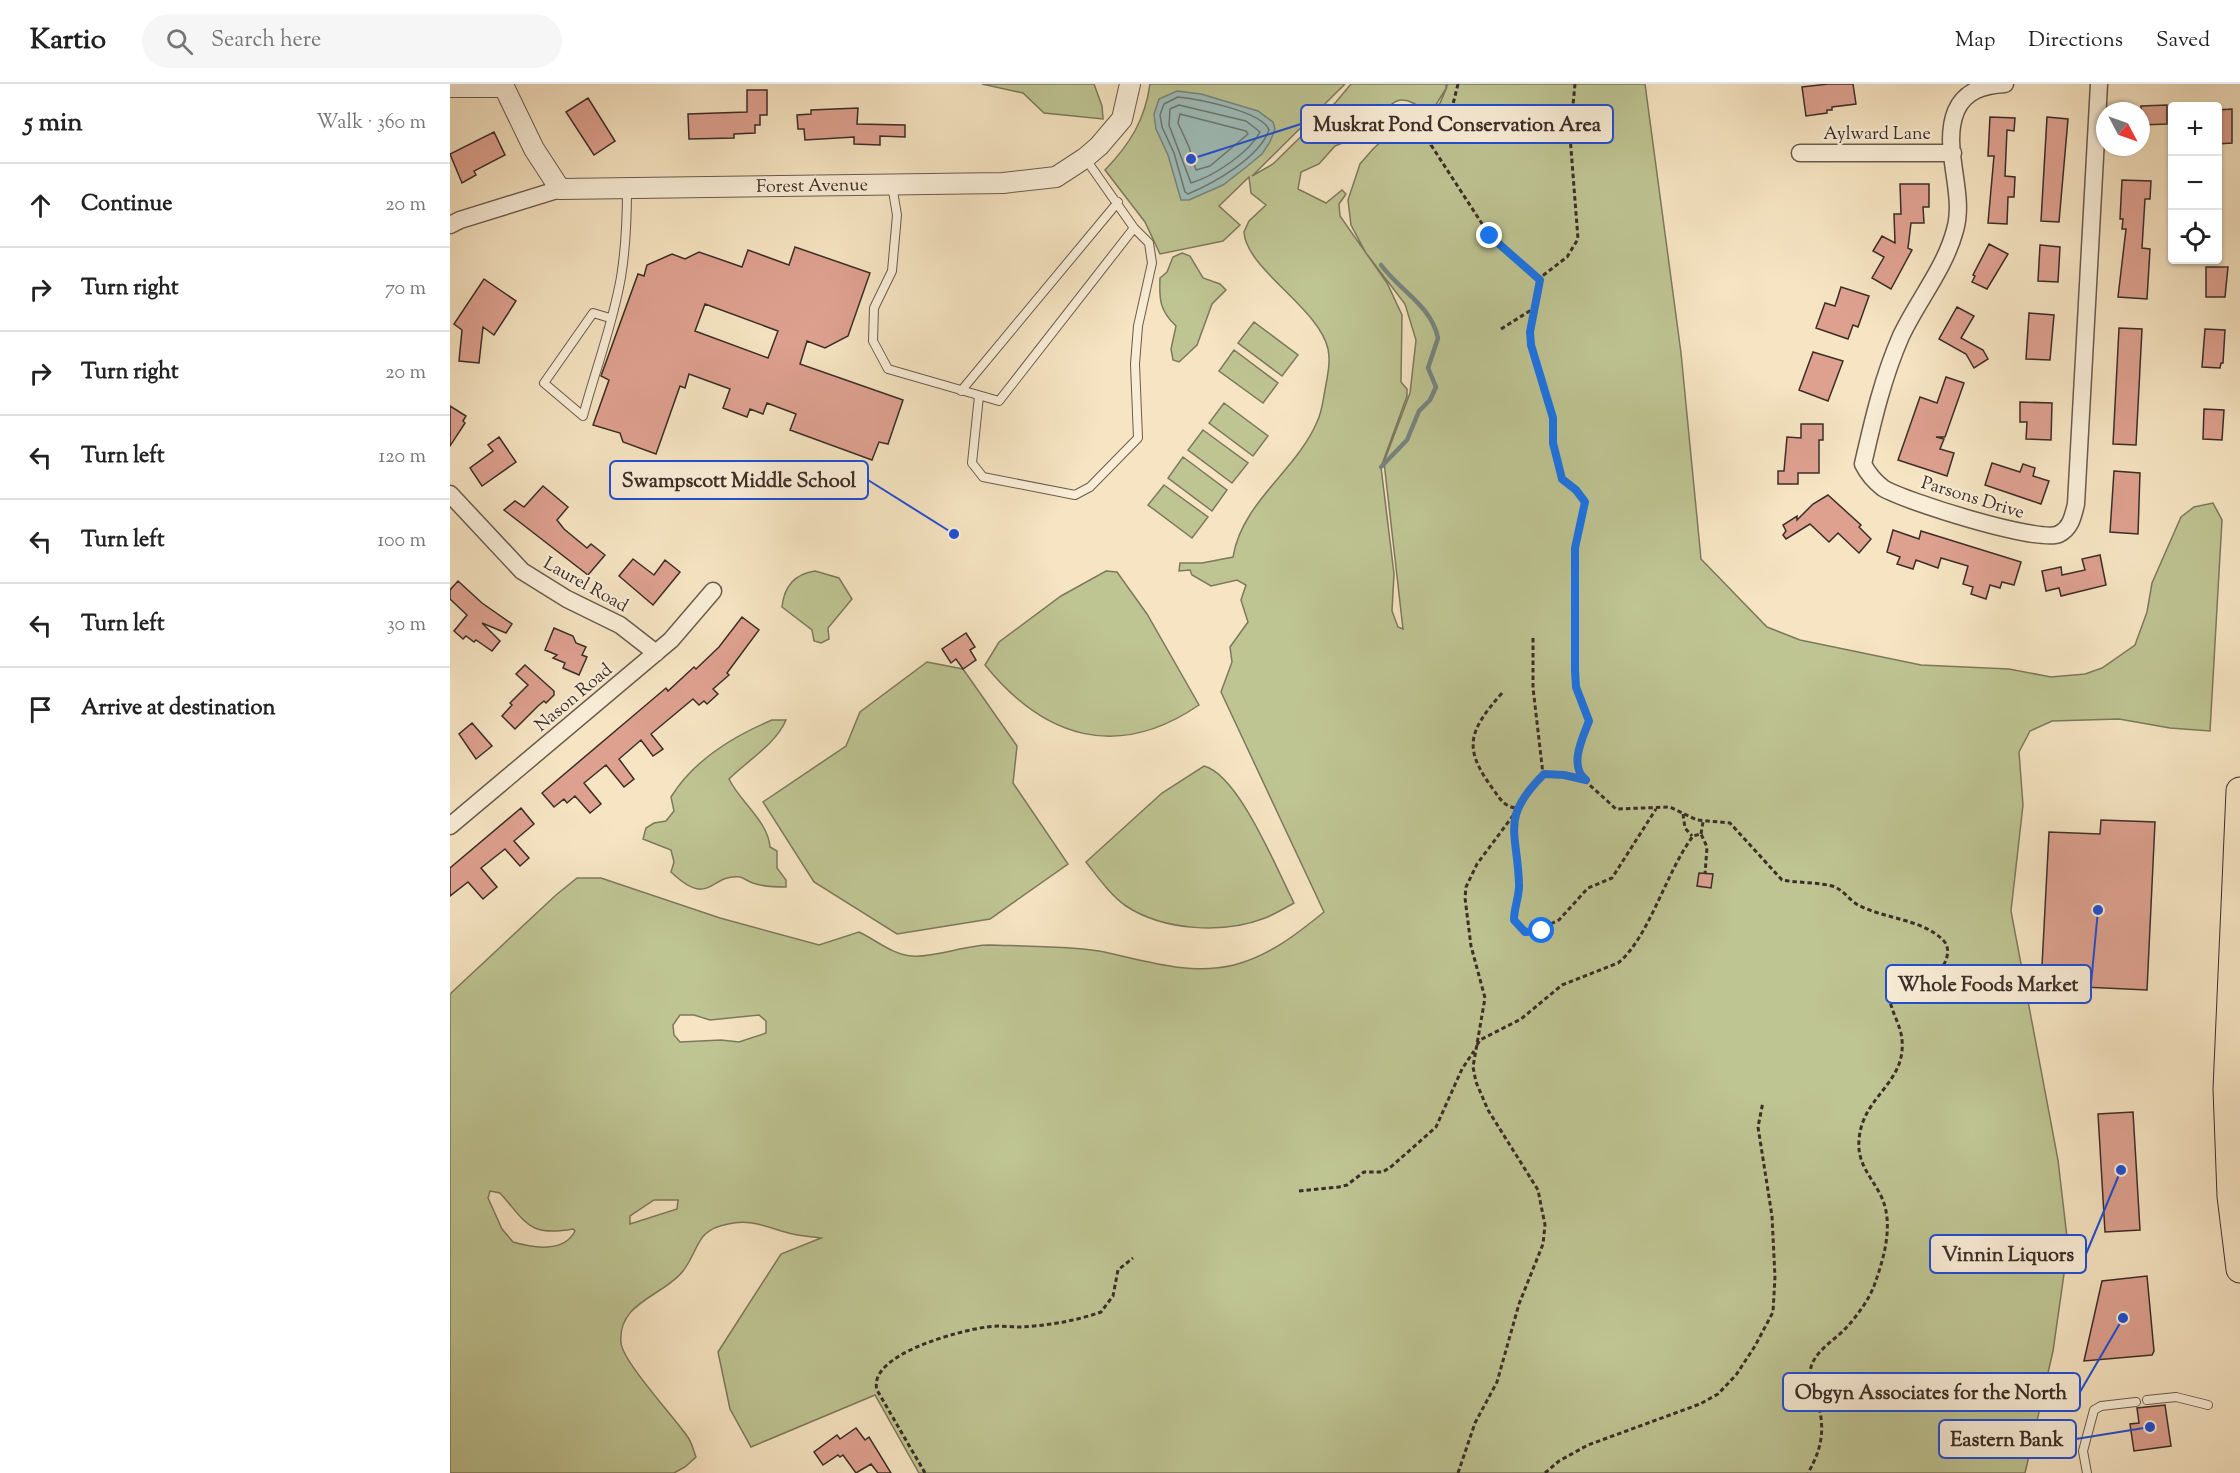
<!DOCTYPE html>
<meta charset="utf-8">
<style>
:root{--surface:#fff;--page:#f6f6f6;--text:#222;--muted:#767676;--line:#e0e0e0}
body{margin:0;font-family:"Sorts Mill Goudy",serif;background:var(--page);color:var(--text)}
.controls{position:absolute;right:18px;top:18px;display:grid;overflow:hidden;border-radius:6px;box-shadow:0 2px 4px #0004}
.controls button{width:54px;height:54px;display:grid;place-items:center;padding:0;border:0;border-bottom:2px solid var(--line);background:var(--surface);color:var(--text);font:30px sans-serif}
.compass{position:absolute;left:1646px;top:18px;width:54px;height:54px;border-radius:50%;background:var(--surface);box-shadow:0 2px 4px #0004;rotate:131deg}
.stop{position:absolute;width:18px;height:18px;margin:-14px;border:4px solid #1a73e8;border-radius:50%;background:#fff}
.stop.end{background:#1a73e8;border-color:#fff;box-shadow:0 2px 6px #0008}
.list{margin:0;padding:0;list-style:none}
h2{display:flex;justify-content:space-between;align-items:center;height:78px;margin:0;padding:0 24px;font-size:26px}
h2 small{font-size:20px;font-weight:400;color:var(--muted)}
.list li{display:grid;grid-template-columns:39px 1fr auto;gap:18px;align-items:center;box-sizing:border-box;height:84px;padding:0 24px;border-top:2px solid var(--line)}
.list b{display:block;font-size:22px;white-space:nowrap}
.list em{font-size:20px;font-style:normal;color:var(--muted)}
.icon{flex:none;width:33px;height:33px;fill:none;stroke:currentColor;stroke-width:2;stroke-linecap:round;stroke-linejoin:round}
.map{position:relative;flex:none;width:1790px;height:1389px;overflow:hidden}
header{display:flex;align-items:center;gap:36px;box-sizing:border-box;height:84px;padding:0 30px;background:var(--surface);border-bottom:2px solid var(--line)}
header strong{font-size:28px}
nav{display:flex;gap:33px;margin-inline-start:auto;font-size:21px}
.search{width:420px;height:54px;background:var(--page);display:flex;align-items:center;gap:15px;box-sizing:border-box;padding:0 21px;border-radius:33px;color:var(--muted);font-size:22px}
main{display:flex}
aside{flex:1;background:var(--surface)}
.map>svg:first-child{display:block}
.green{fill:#bec492;stroke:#7c795d;stroke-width:1.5;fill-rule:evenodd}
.water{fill:#9ebdba;stroke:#768480;stroke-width:1.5}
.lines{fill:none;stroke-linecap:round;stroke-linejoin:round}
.shore{stroke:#6c7671;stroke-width:1.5}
.stream{stroke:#768480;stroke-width:4.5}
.building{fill:#dea190;stroke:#3b2e28;stroke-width:1.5;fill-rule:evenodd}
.service-casing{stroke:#6a5c4e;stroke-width:10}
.minor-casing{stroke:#6a5c4e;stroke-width:19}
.tertiary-casing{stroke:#6a5c4e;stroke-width:22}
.trunk-casing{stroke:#3b2e28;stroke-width:29}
.path{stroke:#3b2e28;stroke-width:3;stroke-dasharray:4.5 3;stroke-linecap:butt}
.service{stroke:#f9edd7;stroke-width:8}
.minor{stroke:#f9edd7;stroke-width:16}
.tertiary{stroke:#f9edd7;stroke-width:20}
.trunk{stroke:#f6e4c2;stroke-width:27}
.route{stroke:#1a73e8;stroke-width:8}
.labels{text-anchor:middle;stroke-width:4.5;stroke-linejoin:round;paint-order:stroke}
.street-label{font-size:18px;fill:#3b2e28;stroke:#f9edd7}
.leader{fill:none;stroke:#1d4ed8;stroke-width:2}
.callout-dot{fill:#1d4ed8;stroke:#f9edd7;stroke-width:2}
.callout{fill:#f9edd7;stroke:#1d4ed8;stroke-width:2}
.callout-label{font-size:20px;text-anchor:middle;font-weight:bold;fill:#3b2e28}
</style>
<header>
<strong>Kartio</strong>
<div class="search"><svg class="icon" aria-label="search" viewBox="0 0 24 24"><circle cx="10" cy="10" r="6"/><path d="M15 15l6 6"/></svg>Search here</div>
<nav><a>Map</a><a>Directions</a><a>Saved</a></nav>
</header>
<main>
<aside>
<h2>5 min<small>Walk · 360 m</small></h2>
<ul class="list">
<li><svg class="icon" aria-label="ahead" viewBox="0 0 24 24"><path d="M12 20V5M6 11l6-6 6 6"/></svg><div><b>Continue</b></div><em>20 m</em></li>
<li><svg class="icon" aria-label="right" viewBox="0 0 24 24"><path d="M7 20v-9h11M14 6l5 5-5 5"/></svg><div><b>Turn right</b></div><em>70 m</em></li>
<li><svg class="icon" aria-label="right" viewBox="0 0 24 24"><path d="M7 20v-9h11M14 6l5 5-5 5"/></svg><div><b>Turn right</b></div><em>20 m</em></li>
<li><svg class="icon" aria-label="left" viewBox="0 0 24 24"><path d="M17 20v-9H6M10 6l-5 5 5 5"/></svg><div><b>Turn left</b></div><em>120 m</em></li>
<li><svg class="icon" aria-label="left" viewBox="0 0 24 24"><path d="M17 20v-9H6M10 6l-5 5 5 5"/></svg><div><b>Turn left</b></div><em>100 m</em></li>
<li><svg class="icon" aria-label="left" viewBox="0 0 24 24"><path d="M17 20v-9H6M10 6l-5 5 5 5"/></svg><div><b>Turn left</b></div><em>30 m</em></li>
<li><svg class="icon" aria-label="arrive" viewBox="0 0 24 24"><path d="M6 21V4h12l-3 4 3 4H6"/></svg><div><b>Arrive at destination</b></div></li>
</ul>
</aside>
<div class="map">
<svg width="1790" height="1389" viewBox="0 0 1790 1389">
<rect width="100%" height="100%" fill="#f6e4c2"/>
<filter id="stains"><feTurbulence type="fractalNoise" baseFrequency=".00333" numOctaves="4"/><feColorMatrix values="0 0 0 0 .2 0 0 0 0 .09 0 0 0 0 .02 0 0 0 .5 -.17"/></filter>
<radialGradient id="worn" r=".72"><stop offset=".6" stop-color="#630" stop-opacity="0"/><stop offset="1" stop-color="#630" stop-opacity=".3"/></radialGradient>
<!-- green -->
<path class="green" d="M 532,0 L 644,0 L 652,22 L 653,35 L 594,29 L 573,9 Z
M 700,0 L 895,0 L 802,92 L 823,80 L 886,18 L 901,0 L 996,0 L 996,3 L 998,0 L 1195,0 L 1231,269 L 1251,475 L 1317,543 L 1350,556 L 1471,581 L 1559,585 L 1601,593 L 1635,590 L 1652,584 L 1685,561 L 1697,528 L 1702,499 L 1731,433 L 1744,423 L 1763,419 L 1772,436 L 1760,647 L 1720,644 L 1669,635 L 1602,637 L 1580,647 L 1569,668 L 1573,721 L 1561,827 L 1608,1076 L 1618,1162 L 1603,1267 L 1575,1389 L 469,1389 L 425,1311 L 301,1363 L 280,1325 L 268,1268 L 331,1170 L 371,1154 C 359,1152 346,1152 335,1148 C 314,1142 300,1135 278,1140 C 245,1146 250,1165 233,1187 C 214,1212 167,1218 171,1259 C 173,1278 224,1333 237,1352 C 242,1358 243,1366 246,1373 L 235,1383 L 224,1389 L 0,1389 L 0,910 L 106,811 L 127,794 L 151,794 L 270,834 L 369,861 L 409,848 C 426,856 443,871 462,872 C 484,874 515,861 539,861 C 570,862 620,862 649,867 C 694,876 738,892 784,881 C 819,872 847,850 874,828 L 771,608 L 782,578 L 780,563 L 798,538 L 791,516 L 796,501 L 787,496 L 761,502 L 742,491 L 740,486 L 729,487 L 730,479 L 752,479 L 783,473 C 792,418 846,387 867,338 C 872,328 873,316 875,306 C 877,293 881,279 878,265 C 869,224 796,185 794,148 L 799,137 L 816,121 L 801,109 L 799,93 L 769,122 L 790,141 L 773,157 L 710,170 L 695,138 L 655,86 C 680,60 695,36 700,0 ZM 997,3 L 990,19 L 974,38 L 955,48 L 936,53 L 923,65 L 910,80 L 898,116 L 901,141 L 916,169 L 955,220 L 966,256 L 960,309 L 934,378 L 953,545 L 948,543 L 942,527 L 944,490 L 931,383 L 957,312 L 957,305 L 951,298 L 952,231 L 937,199 L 890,132 L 889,120 L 896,110 L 892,106 L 876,119 L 848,105 L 851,88 L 869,80 L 885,62 L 925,46 C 934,30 942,8 963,19 C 970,23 974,27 982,27 ZM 230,931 L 244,931 L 260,936 L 309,931 L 316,937 L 316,949 L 289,958 L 271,956 L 230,958 L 224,951 L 223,941 ZM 40,1107 L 50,1109 C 77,1139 78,1153 123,1145 L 125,1147 C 114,1169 83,1164 63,1158 L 52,1145 L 38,1114 ZM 204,1116 L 228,1116 L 227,1125 L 180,1140 L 180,1132 Z
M 732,169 L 740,172 L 753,194 L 770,200 L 776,206 L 762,220 L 747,261 L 729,278 L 723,276 L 721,265 L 726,242 C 710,227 709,216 710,194 L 717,188 L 723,173 Z
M 804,238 L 848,271 L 832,292 L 788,259 Z
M 784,266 L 828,299 L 813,319 L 769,287 Z
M 774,319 L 818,352 L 803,372 L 759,339 Z
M 753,346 L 798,379 L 782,399 L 738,366 Z
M 733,373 L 777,406 L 762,427 L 718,394 Z
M 714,401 L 758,433 L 742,454 L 698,421 Z
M 365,487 L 389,494 L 402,515 L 378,544 L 379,555 L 371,559 L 364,557 L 362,546 L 332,523 C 334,503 345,490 365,487 Z
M 656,487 L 667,488 L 697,530 L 749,621 C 667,677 594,654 535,581 L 549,558 L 611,512 Z
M 477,578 L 513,585 L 567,662 L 563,699 L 618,780 L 540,835 L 447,850 L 364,798 L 313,718 L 396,662 L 410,628 Z
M 322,636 L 336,636 C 326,660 297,677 279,695 C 290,718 318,737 320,763 L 327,767 L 327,784 L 336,796 L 336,803 C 325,803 313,803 303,799 C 299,798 294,794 290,793 C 259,790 260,825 221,788 L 224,778 L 221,766 L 193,755 L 196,744 L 204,739 L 216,737 L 224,727 L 221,713 C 243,677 284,652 322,636 Z
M 754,682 C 789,691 827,786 844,819 C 835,824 825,830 815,834 C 774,850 714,847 676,822 C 660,811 648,793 636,778 L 712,709 Z"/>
<!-- water -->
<path class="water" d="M 727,7 L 751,10 L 808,27 L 823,38 L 825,45 L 820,58 L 812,70 L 795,84 L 773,101 L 739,116 L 731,116 L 718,71 L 706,45 L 704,30 L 709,15 Z"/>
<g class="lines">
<!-- shore -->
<path class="shore" d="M 728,13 C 747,15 812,27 819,46 C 809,74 764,99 738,110 L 735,108 L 724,69 L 712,43 L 710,31 L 714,20 Z
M 729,21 L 796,37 L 810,48 C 799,69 764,92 741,99 L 719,41 L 720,25 Z
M 730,30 L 796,47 L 798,50 L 760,82 L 746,86 L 739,63 L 728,39 Z"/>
<!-- stream -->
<path class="stream" d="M 931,181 C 950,207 981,221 988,254 L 978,284 L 986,303 L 980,316 L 969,327 L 957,356 L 931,383"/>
</g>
<!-- building -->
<path class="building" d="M 1378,0 L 1403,0 L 1406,20 L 1382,23 L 1382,26 L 1377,26 L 1377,29 L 1356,32 L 1352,3 Z
M 297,6 L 317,6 L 317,31 L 310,31 L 310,41 L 305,41 L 305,49 L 284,50 L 284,54 L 239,55 L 238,30 L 297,28 Z
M 138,14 L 165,57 L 144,71 L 116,28 Z
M 1717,21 L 1717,40 L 1691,41 L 1691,22 Z
M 408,24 L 407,40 L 455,41 L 455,53 L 430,52 L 430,61 L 404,60 L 404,53 L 355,56 L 354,45 L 348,45 L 347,31 L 361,30 L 361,26 Z
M 1782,25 L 1782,59 L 1767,60 L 1767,26 Z
M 1540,33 L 1565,34 L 1564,47 L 1557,46 L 1555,92 L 1565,93 L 1564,113 L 1558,113 L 1557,140 L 1538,139 L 1544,72 L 1538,72 Z
M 1597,33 L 1618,35 L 1609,138 L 1591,137 Z
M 44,48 L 55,71 L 24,87 L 26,91 L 12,99 L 0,70 Z
M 1672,96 L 1701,97 L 1700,115 L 1695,115 L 1692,164 L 1700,165 L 1697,215 L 1668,213 L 1676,145 L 1672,145 L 1673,135 L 1670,135 Z
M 1450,100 L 1479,100 L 1479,123 L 1473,123 L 1474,139 L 1461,139 L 1458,164 L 1462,166 L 1441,205 L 1422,194 L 1434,173 L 1423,167 L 1432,152 L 1445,159 L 1444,130 L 1451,130 Z
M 1539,160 L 1558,170 L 1537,205 L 1522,198 L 1525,192 L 1523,191 Z
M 1590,161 L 1610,163 L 1608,198 L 1588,197 Z
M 345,163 L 420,189 L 398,252 L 375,264 L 357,257 L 350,280 L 453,316 L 438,360 L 429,358 L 422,376 L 340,346 L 346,330 L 317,319 L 313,330 L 300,325 L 297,333 L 273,324 L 280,305 L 239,290 L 235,304 L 230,302 L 206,370 L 173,358 L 170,349 L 143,341 L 159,296 L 151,292 L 188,190 L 194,192 L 197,181 L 222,170 L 235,175 L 249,168 L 292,183 L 298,166 L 339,181 ZM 255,220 L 328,247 L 318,274 L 245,247 Z
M 1756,183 L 1778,183 L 1775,213 L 1756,213 Z
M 34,195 L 66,217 L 44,251 L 33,243 L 29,279 L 9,277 L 12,246 L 4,240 Z
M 1391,203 L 1419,212 L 1408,243 L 1403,241 L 1398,255 L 1366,244 L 1375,219 L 1385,222 Z
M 1507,223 L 1524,232 L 1511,254 L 1533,266 L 1538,275 L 1524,284 L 1516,270 L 1489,255 Z
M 1579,229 L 1604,231 L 1600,276 L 1576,275 Z
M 1669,244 L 1692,245 L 1686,361 L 1663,360 Z
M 1755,245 L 1775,246 L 1773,279 L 1771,279 L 1770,284 L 1752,283 Z
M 1363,268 L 1393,277 L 1378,317 L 1349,306 Z
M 1496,293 L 1514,299 L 1495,353 L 1486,353 L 1494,355 L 1490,365 L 1504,369 L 1497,392 L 1448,376 L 1470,313 L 1487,319 Z
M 1570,318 L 1602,319 L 1601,356 L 1576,355 L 1577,338 L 1570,338 Z
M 0,322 L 16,332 L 13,337 L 15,339 L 0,362 Z
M 1754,325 L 1774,326 L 1772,356 L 1753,355 Z
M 1351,340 L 1373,340 L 1373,356 L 1369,356 L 1369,389 L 1348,389 L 1348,400 L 1328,400 L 1328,387 L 1334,387 L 1337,353 L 1351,354 Z
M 49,353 L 66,378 L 32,402 L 20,384 L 43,367 L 38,361 Z
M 1542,379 L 1570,388 L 1573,380 L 1585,384 L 1583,392 L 1599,397 L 1591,420 L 1535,401 Z
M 1664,387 L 1690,389 L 1688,450 L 1660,448 Z
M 93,402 L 118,423 L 107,436 L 114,445 L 137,464 L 141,460 L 155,471 L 138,491 L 54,426 L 65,417 L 74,423 Z
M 1378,411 L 1411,441 L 1409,443 L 1421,455 L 1409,469 L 1388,449 L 1379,458 L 1360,440 L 1336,455 L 1333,451 L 1336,447 L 1333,441 L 1347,432 L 1347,436 L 1363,420 Z
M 1443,446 L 1469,455 L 1471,447 L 1571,478 L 1564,501 L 1552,498 L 1550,504 L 1540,501 L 1536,515 L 1521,510 L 1523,503 L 1513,500 L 1518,482 L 1491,474 L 1488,484 L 1466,476 L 1463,485 L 1447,480 L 1450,473 L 1437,468 Z
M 1650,471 L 1656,501 L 1611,512 L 1609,504 L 1596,507 L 1592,487 L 1611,483 L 1612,491 L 1635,486 L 1632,475 Z
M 183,475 L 204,491 L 215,476 L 230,488 L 203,521 L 169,492 Z
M 8,497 L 32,519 L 62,540 L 56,549 L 32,539 L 50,557 L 42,567 L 26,556 L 24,558 L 16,552 L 13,555 L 4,547 L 17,531 L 0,515 L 0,506 Z
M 292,533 L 309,546 L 277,589 L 279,591 L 263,605 L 268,610 L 257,620 L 254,617 L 249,621 L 243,615 L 201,650 L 213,665 L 203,672 L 191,656 L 169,675 L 184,695 L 174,703 L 156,681 L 134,699 L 151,720 L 140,729 L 125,712 L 117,719 L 114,715 L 104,723 L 92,709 L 216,604 L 218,607 L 244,583 L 246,585 L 269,563 Z
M 104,544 L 123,552 L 126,559 L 136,563 L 132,571 L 137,573 L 129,591 L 113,584 L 115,579 L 103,574 L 107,571 L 95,566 Z
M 516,549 L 525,563 L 520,566 L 526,576 L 513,585 L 506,575 L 501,579 L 492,565 Z
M 75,581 L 104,607 L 104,611 L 96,619 L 94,617 L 88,622 L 65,645 L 52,632 L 62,621 L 60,619 L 78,601 L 66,590 Z
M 22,639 L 42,662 L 26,675 L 9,650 Z
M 71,724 L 84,740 L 64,757 L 79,774 L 70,782 L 55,765 L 31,784 L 47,803 L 33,815 L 18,798 L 0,812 L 0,784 Z
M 1651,736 L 1705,738 L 1697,906 L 1591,901 L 1599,748 L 1650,750 Z
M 1249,789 L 1263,790 L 1261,804 L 1247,802 Z
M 1683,1028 L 1690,1146 L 1655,1148 L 1648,1030 Z
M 1697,1192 L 1704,1267 L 1702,1271 L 1634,1277 L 1652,1197 Z
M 1715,1321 L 1721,1362 L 1684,1367 L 1680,1340 L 1689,1339 L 1687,1324 Z
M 406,1344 L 415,1356 L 419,1353 L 441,1389 L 428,1389 L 421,1380 L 406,1389 L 393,1371 L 390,1373 L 388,1371 L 373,1381 L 364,1368 L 387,1351 L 390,1355 Z"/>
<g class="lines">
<defs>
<path id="service" d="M 442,101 L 447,131 L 442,187 L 424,224 L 423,257 L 438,285 L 549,317 L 684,144
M 160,234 L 143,229 L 94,299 L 133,332 C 145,287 163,240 171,193 C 176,163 177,134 177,104
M 511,307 L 668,118
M 529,312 L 522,379 L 533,393 L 625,411 L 640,403 L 688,354 L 685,280 L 688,242 L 702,179 L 699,159 L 684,144 L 635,74
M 1697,1316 L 1726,1313 L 1758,1321
M 1637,1389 L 1633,1367 L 1644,1326 L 1651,1322 L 1686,1318"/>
<path id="minor" d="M 1555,0 C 1535,1 1515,6 1506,27 C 1491,64 1516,108 1505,146 C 1495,184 1468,216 1451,252 C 1433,293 1423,336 1413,380 C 1418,390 1424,397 1433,404 C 1454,417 1590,460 1609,450 C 1621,444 1623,432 1626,420 L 1649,0
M 1350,69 L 1503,69
M 0,141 L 10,136 L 110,105
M 0,410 L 72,487 L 117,515 L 170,541 L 206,569
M 0,742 L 221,556 L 263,507"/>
<path id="tertiary" d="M 0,3 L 54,3 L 84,65 L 110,105 L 553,99 L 606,93 L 635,74 L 649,62 L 672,35 L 680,0"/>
<path id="trunk" d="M 1790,707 L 1777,1005 L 1781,1112 L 1790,1185"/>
</defs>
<!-- service casing -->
<use href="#service" class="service-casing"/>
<!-- minor casing -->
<use href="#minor" class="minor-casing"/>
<!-- tertiary casing -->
<use href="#tertiary" class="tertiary-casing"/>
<!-- trunk casing -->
<use href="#trunk" class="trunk-casing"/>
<!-- path -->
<path class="path" d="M 1008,0 L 1003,20 L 982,55 L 981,61 L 1040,152 L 1090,196
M 1125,0 L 1120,52 L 1128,155 L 1117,173 L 1091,193 L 1080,248 L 1081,261 L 1103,334 L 1103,359 L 1112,395 L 1126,407 L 1135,418 L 1125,464 L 1124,563 L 1126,603 L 1139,637 L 1128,667 L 1129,686 L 1132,694 L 1166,725 L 1220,723 L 1247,736 L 1280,739 L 1332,796 C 1348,799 1366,798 1382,802 C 1393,805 1399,816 1408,821 C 1435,835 1472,835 1493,856 C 1512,875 1468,917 1445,911 L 1440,917 C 1443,931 1451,942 1452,956 C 1456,1000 1412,1012 1409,1056 C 1407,1079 1420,1091 1430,1110 C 1445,1138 1434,1174 1424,1202 C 1418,1217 1407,1232 1396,1244 C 1384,1257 1361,1269 1360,1289 C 1360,1297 1364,1304 1366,1311 C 1375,1342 1374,1361 1358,1389
M 1051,245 L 1086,223
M 1083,554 L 1083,604 L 1093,690
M 1052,609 C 1019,647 1012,663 1043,705 C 1050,715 1055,724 1068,724
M 1233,730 L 1235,744 L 1242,752
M 1064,731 L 1065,769 L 1069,802 L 1064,836 L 1070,845 L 1082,849 L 1109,836 L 1138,804 L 1162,794 L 1206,725
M 1251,750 L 1253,738
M 1027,961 L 1030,956 L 1071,935 L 1112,901 L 1168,879 C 1199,854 1216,788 1243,752 L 1251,750 L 1257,763 L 1255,790
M 849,1107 L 889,1103 L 897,1101 L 914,1088 L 933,1088 L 942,1082 L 986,1043 L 1012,985 L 1024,967
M 475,1389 L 427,1306 C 417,1270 512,1246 537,1243 C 548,1241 559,1243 569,1243 C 595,1242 626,1237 651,1228 L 663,1212 L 668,1186 L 683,1174
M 1008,1389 L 1025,1339 L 1047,1298 L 1069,1220 L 1093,1160 L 1095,1141 L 1088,1106 L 1038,1026 L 1026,998 L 1023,983 L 1035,914 L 1021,862 L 1015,814 L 1016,803 L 1027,780 L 1094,690 L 1104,689 L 1134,696
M 1095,1389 L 1109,1377 L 1138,1361 L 1250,1320 L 1268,1310 L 1286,1291 L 1305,1262 L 1323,1228 L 1325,1193 L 1322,1132 L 1308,1043 L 1313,1018"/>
<!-- service -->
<use href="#service" class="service"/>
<!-- minor -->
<use href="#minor" class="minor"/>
<!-- tertiary -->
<use href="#tertiary" class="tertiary"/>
<!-- trunk -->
<use href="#trunk" class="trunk"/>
</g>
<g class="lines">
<!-- route -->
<path class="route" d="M 1040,152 L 1090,196 L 1080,248 L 1081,261 L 1103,334 L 1103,359 L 1112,395 L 1126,406 L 1135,418 L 1125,464 L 1125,586 L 1126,603 L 1139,637 C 1133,653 1118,682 1136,696 L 1114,691 L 1094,690 C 1050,734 1067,746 1069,799 C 1070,811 1064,823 1064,836 L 1075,848 L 1092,847"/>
</g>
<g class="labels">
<!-- street labels -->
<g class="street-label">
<text x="1427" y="55">Aylward Lane</text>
<text transform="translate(362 101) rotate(-1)" y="6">Forest Avenue</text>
<text transform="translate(1523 413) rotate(17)" y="6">Parsons Drive</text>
<text transform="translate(136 500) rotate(29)" y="6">Laurel Road</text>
<text transform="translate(123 613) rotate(-40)" y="6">Nason Road</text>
</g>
</g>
<!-- callouts -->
<path class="leader" d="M741 75L851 40M504 450L418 396M1648 826L1641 900M1671 1086L1636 1170M1673 1234L1630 1308M1700 1343L1626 1355"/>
<g class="callout-dot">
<circle cx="741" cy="75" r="6"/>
<circle cx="504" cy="450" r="6"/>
<circle cx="1648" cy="826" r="6"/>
<circle cx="1671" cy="1086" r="6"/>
<circle cx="1673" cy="1234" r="6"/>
<circle cx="1700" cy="1343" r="6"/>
</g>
<g class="callout">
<rect x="851" y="21" width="312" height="38" rx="6"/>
<rect x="160" y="377" width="258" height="38" rx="6"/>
<rect x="1436" y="881" width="205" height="38" rx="6"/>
<rect x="1480" y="1151" width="156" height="38" rx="6"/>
<rect x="1333" y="1289" width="297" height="38" rx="6"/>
<rect x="1489" y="1336" width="137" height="38" rx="6"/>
</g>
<g class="callout-label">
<text x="1007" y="47">Muskrat Pond Conservation Area</text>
<text x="289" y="403">Swampscott Middle School</text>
<text x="1538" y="907">Whole Foods Market</text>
<text x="1558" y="1177">Vinnin Liquors</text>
<text x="1481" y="1315">Obgyn Associates for the North</text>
<text x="1557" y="1362">Eastern Bank</text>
</g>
<rect width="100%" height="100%" filter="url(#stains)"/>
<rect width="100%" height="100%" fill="url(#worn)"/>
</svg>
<div class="controls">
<button>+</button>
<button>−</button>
<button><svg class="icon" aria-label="locate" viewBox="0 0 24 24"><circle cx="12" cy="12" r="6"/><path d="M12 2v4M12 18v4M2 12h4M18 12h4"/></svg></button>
</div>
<svg class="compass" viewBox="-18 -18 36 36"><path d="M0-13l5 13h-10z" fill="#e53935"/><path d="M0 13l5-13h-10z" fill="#767676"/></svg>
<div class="stop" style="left:1092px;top:847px"></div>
<div class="stop end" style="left:1040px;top:152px"></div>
</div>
</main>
